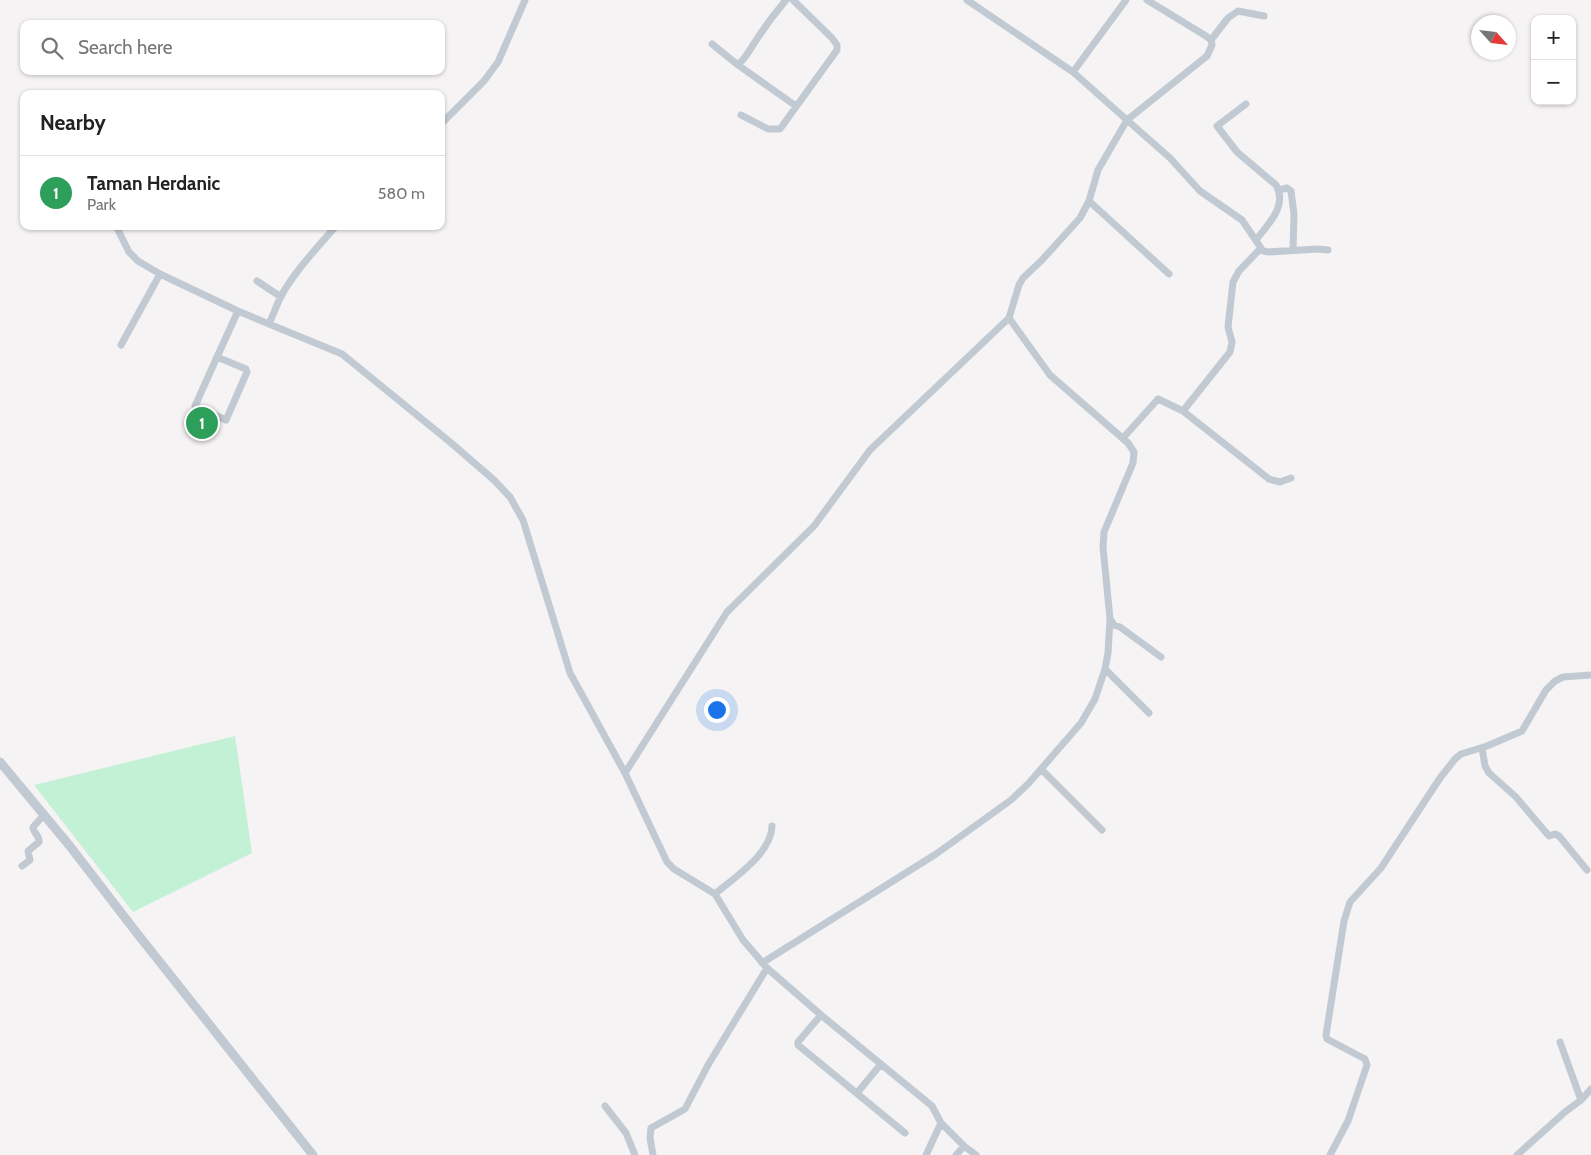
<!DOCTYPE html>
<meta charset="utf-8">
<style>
:root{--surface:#fff;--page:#f6f6f6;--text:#222;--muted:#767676;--line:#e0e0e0;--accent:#111827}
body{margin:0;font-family:Cabin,sans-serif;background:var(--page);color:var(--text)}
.controls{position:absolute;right:15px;top:15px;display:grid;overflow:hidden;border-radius:10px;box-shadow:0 1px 4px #0004}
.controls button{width:45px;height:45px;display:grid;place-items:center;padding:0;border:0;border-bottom:1px solid var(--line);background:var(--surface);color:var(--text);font:25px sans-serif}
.compass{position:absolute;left:1471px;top:15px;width:45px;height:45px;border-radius:50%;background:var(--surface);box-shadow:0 1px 4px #0004;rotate:117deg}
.you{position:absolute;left:716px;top:709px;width:18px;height:18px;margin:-12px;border:4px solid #fff;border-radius:50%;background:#1a73e8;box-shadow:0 0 0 8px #1a73e833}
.badge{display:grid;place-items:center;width:32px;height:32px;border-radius:50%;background:var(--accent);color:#fff;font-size:16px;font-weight:700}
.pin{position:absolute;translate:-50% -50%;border:2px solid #fff;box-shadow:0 1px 5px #0006}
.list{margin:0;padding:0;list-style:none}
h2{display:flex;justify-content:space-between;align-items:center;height:65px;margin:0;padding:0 20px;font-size:21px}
h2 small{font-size:16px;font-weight:400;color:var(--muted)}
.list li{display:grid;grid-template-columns:32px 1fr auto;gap:15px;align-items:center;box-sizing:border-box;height:75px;padding:0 20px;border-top:1px solid var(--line)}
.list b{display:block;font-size:19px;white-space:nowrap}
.list p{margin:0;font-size:16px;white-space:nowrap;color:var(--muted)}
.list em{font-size:16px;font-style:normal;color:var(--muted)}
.icon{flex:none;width:28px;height:28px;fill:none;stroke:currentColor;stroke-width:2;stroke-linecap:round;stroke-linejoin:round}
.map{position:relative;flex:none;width:1591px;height:1155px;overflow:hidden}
.search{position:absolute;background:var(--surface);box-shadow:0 1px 4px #0004;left:20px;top:20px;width:425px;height:55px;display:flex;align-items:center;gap:12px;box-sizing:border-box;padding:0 18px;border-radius:10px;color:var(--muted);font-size:19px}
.panel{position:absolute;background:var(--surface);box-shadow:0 1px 4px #0004;left:20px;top:90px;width:425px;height:140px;border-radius:10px}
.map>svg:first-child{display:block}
.green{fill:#c3f1d5}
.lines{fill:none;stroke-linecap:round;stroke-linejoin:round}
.minor{stroke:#c1cad2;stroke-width:7}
.tertiary{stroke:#c1cad2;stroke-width:9}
</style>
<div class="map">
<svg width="1591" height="1155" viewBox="0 0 1591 1155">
<rect width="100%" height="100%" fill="#f5f3f3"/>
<!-- green -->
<path class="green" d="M 194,412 L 216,421 L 210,434 L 188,424 Z
M 235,736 L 252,853 L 133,912 L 34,785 Z"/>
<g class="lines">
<!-- minor -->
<path class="minor" d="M 1211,40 L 1228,18 L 1238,11 L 1264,16
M 712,44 L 738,65 L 796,106
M 738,65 C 747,57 750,49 757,39 C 766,25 775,13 786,0
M 1073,72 L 1126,0
M 1246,104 L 1217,126 L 1237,152 L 1276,185 C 1288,206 1268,224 1256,240
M 741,115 L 768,129 L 780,129 L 837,50 L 837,45 L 832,38 L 793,0
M 441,124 L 484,81 L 498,62 L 525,0
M 1279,190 L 1287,188 L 1291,191 L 1294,214 L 1293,250
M 1089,201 L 1169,274
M 336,226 C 316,249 294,272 280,298 C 276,307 273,315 269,324 L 342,354 L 450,442 L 494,480 L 510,497 L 523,520 L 570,673 L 625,773 L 667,862 L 674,869 L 715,894 L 743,940 L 767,968 L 821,1015 L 932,1106 L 941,1123 L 926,1155
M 117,228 L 129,252 L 138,261 L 160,274 L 238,311 L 269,324
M 1260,250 L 1268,252 L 1318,249 L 1328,250
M 257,281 L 281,297
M 121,345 L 160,274
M 217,357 L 195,406 L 226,420 L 247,372 L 246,369 L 217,357 L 238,311
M 1183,411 L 1269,479 L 1280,482 L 1291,478
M 1123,438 L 1158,399 L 1183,411 L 1230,352 L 1232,342 L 1228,327 L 1233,282 L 1239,271 L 1261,248 L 1242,220 L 1200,191 L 1170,158 L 1127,120 L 1207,56 L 1212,45 L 1211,40 L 1206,36 L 1147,0
M 1110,619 L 1114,625 L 1120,627 L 1161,657
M 1105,669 L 1149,713
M 1482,748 L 1485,766 L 1489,773 L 1515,796 L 1549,836 L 1555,834 L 1559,836 L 1587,870
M 1041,769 L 1102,830
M 625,773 L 727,612 L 814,526 L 870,450 L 1009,318
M 22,866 L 30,860 L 28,851 L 39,842 C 40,836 33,833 33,827 L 44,815
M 715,894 C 735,877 771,854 772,826
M 762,963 L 936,854 L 1011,800 L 1028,784 L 1081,723 L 1095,699 L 1105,669 L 1108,653 L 1110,619 L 1103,547 L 1104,532 L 1133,463 L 1134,452 L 1128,443 L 1050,375 L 1009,318 L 1019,285 L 1023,278 L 1042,260 L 1080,218 L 1089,201 L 1098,170 L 1127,120 L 1073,72 L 967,0
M 821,1015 L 798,1042 L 798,1045 L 905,1133
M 1560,1042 L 1581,1100
M 857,1093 L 881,1064
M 605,1106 L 626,1133 L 635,1155
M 941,1123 L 964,1146 L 976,1155
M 653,1155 L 650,1138 L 651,1128 L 685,1109 L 708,1065 L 767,968
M 956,1155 L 964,1146
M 1330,1155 L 1348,1121 L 1367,1065 L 1365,1059 L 1327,1039 L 1326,1035 L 1344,921 L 1350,902 L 1381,868 L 1440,778 L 1455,759 L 1461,754 L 1487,746 L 1522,731 L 1546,690 L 1555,681 L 1563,677 L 1591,675
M 1517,1155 L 1565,1112 L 1581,1100 L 1591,1089"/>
<!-- tertiary -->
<path class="tertiary" d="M 0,762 L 69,845 L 136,932 L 313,1155"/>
</g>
</svg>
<div class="controls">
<button>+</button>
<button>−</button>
</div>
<svg class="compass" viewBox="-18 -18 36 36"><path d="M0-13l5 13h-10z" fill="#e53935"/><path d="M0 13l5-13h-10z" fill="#767676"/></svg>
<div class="you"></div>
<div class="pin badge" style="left:202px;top:423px;background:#2e9e5b">1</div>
<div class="search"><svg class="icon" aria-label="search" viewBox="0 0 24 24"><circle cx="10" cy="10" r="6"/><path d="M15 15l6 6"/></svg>Search here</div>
<section class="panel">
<h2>Nearby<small></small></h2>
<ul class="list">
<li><span class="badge" style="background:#2e9e5b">1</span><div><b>Taman Herdanic</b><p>Park</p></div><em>580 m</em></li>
</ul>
</section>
</div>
